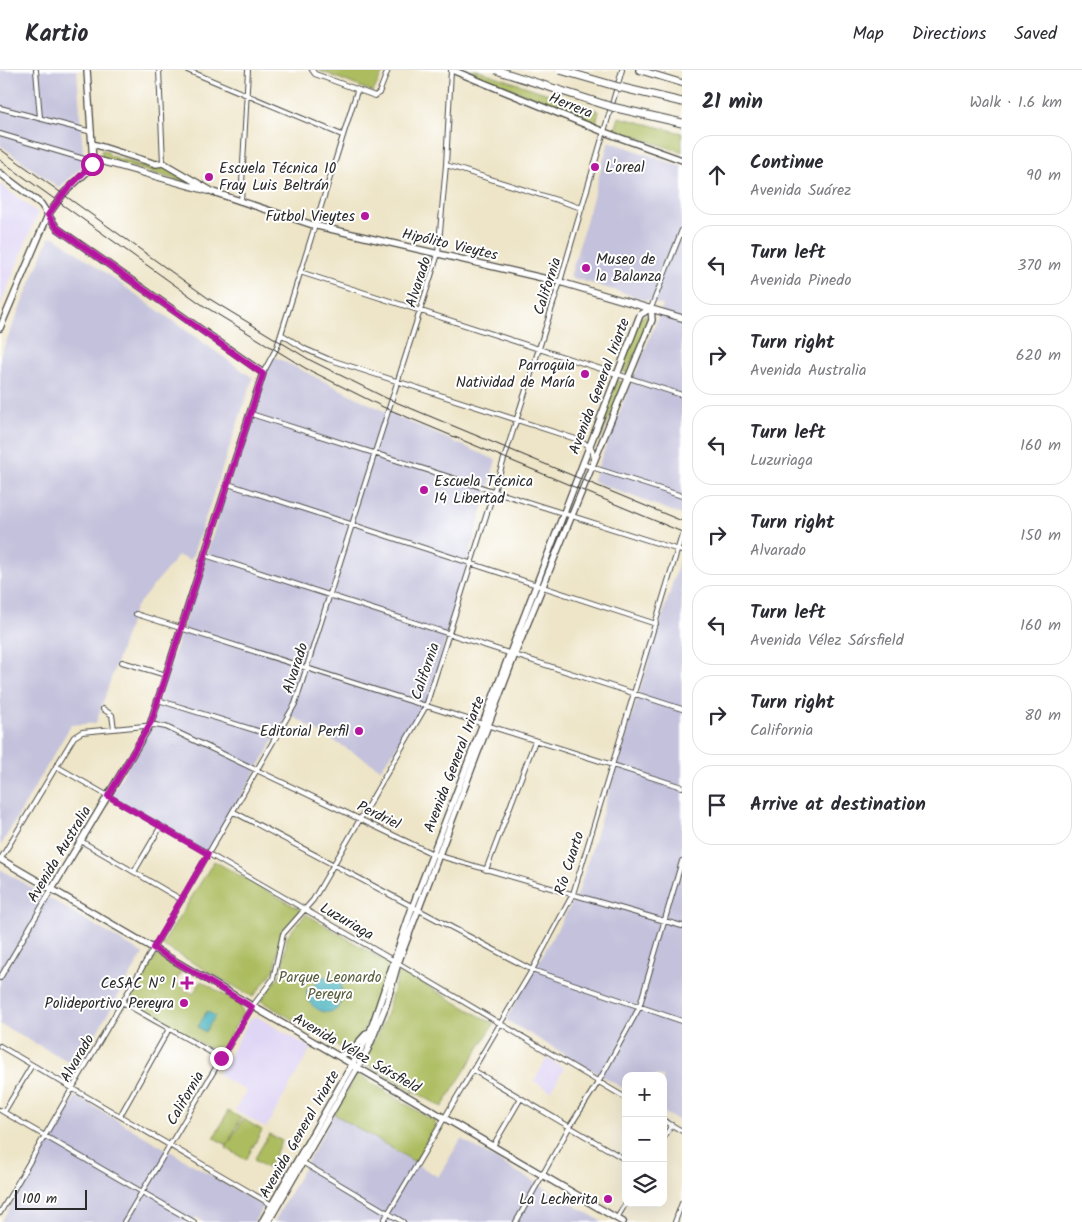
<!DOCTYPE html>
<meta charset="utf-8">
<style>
:root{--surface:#fff;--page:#f7f7f7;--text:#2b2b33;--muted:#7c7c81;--line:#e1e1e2}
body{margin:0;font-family:Kalam,sans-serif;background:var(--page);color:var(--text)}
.controls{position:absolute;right:15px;bottom:15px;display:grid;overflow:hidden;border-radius:10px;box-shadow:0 5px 20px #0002}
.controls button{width:45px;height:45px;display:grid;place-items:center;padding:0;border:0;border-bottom:1px solid var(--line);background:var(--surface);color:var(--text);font:25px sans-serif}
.scale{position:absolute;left:15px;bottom:12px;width:72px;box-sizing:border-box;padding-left:5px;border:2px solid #2b2b2b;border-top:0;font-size:14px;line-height:18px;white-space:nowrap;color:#2b2b2b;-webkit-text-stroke:4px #fff;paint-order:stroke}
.stop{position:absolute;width:15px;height:15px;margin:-11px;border:4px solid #b5179e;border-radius:50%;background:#fff}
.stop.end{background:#b5179e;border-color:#fff;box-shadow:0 1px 5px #0008}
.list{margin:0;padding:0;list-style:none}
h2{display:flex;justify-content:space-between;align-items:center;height:65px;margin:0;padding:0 20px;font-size:21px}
h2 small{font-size:16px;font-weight:400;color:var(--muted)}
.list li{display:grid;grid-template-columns:32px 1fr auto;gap:15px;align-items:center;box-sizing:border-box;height:80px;margin:0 10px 10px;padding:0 10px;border:1px solid var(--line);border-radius:20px}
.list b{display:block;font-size:19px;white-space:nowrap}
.list p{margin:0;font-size:16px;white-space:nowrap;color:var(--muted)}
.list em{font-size:16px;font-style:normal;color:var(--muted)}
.icon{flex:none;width:28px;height:28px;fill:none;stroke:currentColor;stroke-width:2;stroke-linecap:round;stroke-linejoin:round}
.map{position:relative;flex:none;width:682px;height:1152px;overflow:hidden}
header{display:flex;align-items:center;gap:30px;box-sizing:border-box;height:70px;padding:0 25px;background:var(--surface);border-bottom:1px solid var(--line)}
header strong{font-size:24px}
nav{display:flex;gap:28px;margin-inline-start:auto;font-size:18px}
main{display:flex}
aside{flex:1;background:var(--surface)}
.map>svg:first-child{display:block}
.built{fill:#dfd5f5}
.industrial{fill:#c3c1db}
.green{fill:#acbc5e;stroke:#6c7444}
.water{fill:#3faebb;stroke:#356c73}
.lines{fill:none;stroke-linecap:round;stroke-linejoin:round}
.street-casing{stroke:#484743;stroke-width:6}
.secondary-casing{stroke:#484743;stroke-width:8}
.highway-casing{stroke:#484743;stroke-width:9}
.street{stroke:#fff;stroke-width:4}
.secondary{stroke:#fff;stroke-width:5.5}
.highway{stroke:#fff;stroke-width:7}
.rail{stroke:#2b2b2b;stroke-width:1}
.highway-bridge-casing{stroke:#484743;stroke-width:9;stroke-linecap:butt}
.highway-bridge{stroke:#fff;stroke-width:7}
.route{stroke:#b5179e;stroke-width:6}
.poi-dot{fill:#b5179e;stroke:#fff;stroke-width:2}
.labels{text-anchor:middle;stroke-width:4;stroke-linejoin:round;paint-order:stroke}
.street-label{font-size:15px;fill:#2b2b2b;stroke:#fff}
.poi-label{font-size:15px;fill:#2b2b2b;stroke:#fff;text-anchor:end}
.park-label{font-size:15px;fill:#585e3d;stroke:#fff}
</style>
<header>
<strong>Kartio</strong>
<nav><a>Map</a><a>Directions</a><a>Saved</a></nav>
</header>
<main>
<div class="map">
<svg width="682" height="1152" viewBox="0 0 682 1152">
<rect width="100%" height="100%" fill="#fff"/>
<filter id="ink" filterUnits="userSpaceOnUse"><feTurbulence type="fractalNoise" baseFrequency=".02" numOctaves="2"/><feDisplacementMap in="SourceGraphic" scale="10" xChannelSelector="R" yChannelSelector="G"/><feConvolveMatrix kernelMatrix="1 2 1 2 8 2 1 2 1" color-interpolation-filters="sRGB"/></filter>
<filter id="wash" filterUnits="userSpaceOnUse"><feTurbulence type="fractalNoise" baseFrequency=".0096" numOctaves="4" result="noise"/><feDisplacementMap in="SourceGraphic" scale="20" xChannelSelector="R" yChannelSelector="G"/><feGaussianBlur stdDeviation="1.12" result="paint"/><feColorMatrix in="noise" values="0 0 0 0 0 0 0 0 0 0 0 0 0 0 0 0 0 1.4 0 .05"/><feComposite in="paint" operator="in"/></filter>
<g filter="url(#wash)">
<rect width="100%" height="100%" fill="#eee5c8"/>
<!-- built -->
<path class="built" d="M 0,114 L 38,143 L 0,236 Z
M 256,946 L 311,978 L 266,1058 L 235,1040 L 246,1021 L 218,1005 L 250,949 Z
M 547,988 L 564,998 L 551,1021 L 534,1011 Z"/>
<!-- industrial -->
<path class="industrial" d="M 0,0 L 77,0 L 84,95 L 59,118 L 0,75 Z
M 609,71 L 682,97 L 682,445 L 592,411 L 663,235 L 570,207 Z
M 55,167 L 253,308 L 191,490 L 178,486 L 135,538 L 96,653 L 71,655 L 0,777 L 0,286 L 49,168 Z
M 271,285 L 386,342 L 496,390 L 428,632 L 381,699 L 289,644 L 208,784 L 111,727 L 153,648 Z
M 682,482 L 682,1053 L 663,1042 L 663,1006 L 626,1006 L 626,1020 L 506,950 L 579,820 Z
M 0,799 L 143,884 L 77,996 L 0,954 Z
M 76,1026 L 263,1136 L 254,1152 L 204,1152 L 196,1147 L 193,1152 L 1,1152 Z
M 334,1044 L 438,1107 L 461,1069 L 603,1152 L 274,1152 Z"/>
<!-- green -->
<path class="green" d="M 318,0 L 384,0 L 373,22 Z
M 465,0 L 477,0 L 599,41 L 596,53 Z
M 619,47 L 682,63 L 682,82 L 615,60 Z
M 101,80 L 107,81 L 110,86 L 153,99 L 162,96 L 191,111 L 191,114 L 102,88 Z
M 645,245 L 650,250 L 627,303 L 624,302 L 622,297 L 640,248 Z
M 617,310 L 622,312 L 622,315 L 602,366 L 596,371 L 594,369 Z
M 214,791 L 301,840 L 281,862 L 275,899 L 253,927 L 162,875 Z
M 306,844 L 390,894 C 378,931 374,952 347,981 L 261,931 L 282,902 L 287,866 Z
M 157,885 L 182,900 L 175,913 L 193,924 L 201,911 L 240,934 L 243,943 L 219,984 L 129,931 Z
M 398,903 L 406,904 L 494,954 L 442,1037 L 367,995 L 364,991 L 385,949 Z
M 357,1004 L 434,1051 L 436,1055 L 415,1092 L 334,1044 Z
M 228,1041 L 241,1048 L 227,1075 L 214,1068 Z
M 243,1049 L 262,1060 L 246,1090 L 226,1078 Z
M 269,1064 L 282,1071 L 267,1098 L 254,1090 Z"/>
<!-- water -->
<path class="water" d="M 354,903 L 367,910 L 375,910 L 366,911 L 354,904 L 348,905 L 341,916 L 342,931 L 336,940 C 325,946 314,939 307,929 L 307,919 L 315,915 L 322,906 L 341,912 L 347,904 Z
M 207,941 L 215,946 L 205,962 L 198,957 Z"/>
</g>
<g filter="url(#ink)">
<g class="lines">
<defs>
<path id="street" d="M 36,0 L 40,48
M 159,0 L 163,93
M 187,0 L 342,65
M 312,0 L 315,4 L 375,26 L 379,23 L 388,0
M 0,38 L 92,62
M 0,64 L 84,89 L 94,89
M 446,95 L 582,138
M 241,132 L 248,0
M 300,202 L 682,325
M 651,238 L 682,160
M 281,264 L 305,279 L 328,289 L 582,371 L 592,379 L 594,389
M 263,303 L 277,277 L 357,21
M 251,344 L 682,481
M 582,394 L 682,426
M 228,414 L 656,554
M 205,485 L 682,639
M 136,544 L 682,717
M 122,592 L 166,605
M 158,630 L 277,667
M 103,639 L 112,645 L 114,659
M 56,696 L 398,893 L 626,1028
M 234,742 L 532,900 L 682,951
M 81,771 L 182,830
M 0,790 L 74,667 L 82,662 L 155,655 L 166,657 L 433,784 L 682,856
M 486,800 L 535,671
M 134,802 L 161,756
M 0,908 L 52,819
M 122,932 L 221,988
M 0,976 L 272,1135
M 473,1000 L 626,1090
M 0,1040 L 194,1152
M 4,1042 L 32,995
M 120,1046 L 169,959
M 663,1050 L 682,1061
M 663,1069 L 672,1055
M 493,1076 L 521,1028
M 302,1092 L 403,1152
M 0,1143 L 295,634 L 438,184 L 446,95 L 451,0
M 617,1148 L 626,1133
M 124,1152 L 252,937 L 273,909 L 283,864 L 313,830 L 426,636 L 560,212 L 622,0
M 383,1152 L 532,900 L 573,824 L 682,465
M 516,1152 L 570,1056 L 599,1011 L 639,938 L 682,791
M 675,1152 L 682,1133"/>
<path id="secondary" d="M 452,0 L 604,62 L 682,90
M 639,0 L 682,13
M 93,74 L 156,94 L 163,93 L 213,122 L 313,155 L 560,212 L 682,248
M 94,89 L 208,121
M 0,103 L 41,134 L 57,158 L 263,303 L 150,655 L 52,819
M 0,258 L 48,145 L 64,123 L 89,100 L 93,92 L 87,0
M 0,789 L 623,1152
M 338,986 L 350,982 L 367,963
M 262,1152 L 369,965 L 412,838 L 640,245 L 651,238
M 268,1152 L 368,979 L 386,935 L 398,893 L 515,584 L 652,250 L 651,238"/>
<path id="highway" d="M 619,17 L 682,32"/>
</defs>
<!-- street casing -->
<use href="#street" class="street-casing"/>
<!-- secondary casing -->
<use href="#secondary" class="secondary-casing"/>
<!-- highway casing -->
<use href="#highway" class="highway-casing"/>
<!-- street -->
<use href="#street" class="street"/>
<!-- secondary -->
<use href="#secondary" class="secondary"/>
<!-- highway -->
<use href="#highway" class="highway"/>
<!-- rail -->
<path class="rail" d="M 0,79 L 208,228 L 310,290 L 386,328 L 682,451
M 0,90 L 204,236 L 305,298 L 383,337 L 682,462"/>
<defs>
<path id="highway-bridge" d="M 496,0 L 612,37 L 682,53
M 560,0 L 619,17"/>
</defs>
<!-- highway-bridge casing -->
<use href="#highway-bridge" class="highway-bridge-casing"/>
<!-- highway-bridge -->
<use href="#highway-bridge" class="highway-bridge"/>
</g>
</g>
<g class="lines" filter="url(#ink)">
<!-- route -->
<path class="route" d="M 92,94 L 64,123 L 48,145 L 57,158 L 263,304 L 151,652 L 108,726 L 208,784 L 153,878 L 252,937 L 221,988"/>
</g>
<!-- markers -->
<g class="poi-dot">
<circle cx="595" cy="97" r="5"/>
<circle cx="209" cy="107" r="5"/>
<circle cx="365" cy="146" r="5"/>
<circle cx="586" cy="198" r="5"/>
<circle cx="585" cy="304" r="5"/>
<circle cx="424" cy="420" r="5"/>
<circle cx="359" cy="661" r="5"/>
<path d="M184.5 905.5h5v5h5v5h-5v5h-5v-5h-5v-5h5z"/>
<circle cx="184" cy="933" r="5"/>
<circle cx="608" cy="1129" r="5"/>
</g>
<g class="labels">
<!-- street labels -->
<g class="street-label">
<text transform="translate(571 35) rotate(22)" y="5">Herrera</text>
<text transform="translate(450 174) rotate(13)" y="5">Hipólito Vieytes</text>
<text transform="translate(418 212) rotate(-72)" y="5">Alvarado</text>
<text transform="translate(547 216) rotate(-72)" y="5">California</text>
<text transform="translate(599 316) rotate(-69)" y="5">Avenida General Iriarte</text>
<text transform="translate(295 598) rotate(-72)" y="5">Alvarado</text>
<text transform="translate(425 601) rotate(-71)" y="5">California</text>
<text transform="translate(454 694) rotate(-69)" y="5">Avenida General Iriarte</text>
<text transform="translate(379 745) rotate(26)" y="5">Perdriel</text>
<text transform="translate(59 784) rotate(-59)" y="5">Avenida Australia</text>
<text transform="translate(569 793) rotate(-72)" y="5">Río Cuarto</text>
<text transform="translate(347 851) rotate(30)" y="5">Luzuriaga</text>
<text transform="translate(357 983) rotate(30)" y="5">Avenida Vélez Sársfield</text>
<text transform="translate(77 988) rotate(-60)" y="5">Alvarado</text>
<text transform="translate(185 1028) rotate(-60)" y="5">California</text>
<text transform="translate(299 1064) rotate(-60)" y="5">Avenida General Iriarte</text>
</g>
<!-- poi labels -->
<g class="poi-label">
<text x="605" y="102" text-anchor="start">L'oreal</text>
<text x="219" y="103" text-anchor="start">Escuela Técnica 10<tspan x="219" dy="17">Fray Luis Beltrán</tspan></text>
<text x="355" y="151">Futbol Vieytes</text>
<text x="596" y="194" text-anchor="start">Museo de<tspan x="596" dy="17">la Balanza</tspan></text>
<text x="575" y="300">Parroquia<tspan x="575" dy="17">Natividad de María</tspan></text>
<text x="434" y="416" text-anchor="start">Escuela Técnica<tspan x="434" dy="17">14 Libertad</tspan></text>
<text x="349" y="666">Editorial Perfil</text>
<text x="176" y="918">CeSAC Nº 1</text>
<text x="174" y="938">Polideportivo Pereyra</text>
<text x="598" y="1134">La Lecherita</text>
</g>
<!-- park labels -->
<g class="park-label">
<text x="330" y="912">Parque Leonardo<tspan x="330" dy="17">Pereyra</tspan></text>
</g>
</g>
</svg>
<div class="controls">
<button>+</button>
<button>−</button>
<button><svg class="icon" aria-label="layers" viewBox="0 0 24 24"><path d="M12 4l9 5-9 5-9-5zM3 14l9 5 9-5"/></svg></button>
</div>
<div class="scale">100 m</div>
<div class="stop" style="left:92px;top:94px"></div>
<div class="stop end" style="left:221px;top:988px"></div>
</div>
<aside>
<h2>21 min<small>Walk · 1.6 km</small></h2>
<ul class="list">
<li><svg class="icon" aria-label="ahead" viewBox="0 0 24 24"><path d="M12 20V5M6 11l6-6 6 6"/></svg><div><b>Continue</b><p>Avenida Suárez</p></div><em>90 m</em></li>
<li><svg class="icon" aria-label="left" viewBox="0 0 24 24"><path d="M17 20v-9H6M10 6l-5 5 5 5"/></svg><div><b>Turn left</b><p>Avenida Pinedo</p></div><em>370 m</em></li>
<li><svg class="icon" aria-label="right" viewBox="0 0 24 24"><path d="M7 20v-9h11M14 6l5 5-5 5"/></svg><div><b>Turn right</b><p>Avenida Australia</p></div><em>620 m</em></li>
<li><svg class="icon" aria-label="left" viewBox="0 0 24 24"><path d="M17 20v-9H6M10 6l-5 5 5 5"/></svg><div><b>Turn left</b><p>Luzuriaga</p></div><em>160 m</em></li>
<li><svg class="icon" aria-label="right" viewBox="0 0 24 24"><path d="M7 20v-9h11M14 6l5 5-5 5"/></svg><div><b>Turn right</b><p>Alvarado</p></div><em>150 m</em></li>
<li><svg class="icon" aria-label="left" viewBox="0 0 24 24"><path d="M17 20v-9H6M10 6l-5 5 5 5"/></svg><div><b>Turn left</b><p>Avenida Vélez Sársfield</p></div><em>160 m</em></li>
<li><svg class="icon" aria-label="right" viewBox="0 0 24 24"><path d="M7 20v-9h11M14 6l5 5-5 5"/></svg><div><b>Turn right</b><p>California</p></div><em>80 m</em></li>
<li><svg class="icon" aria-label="arrive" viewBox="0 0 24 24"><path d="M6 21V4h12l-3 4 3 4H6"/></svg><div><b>Arrive at destination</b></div></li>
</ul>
</aside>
</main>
